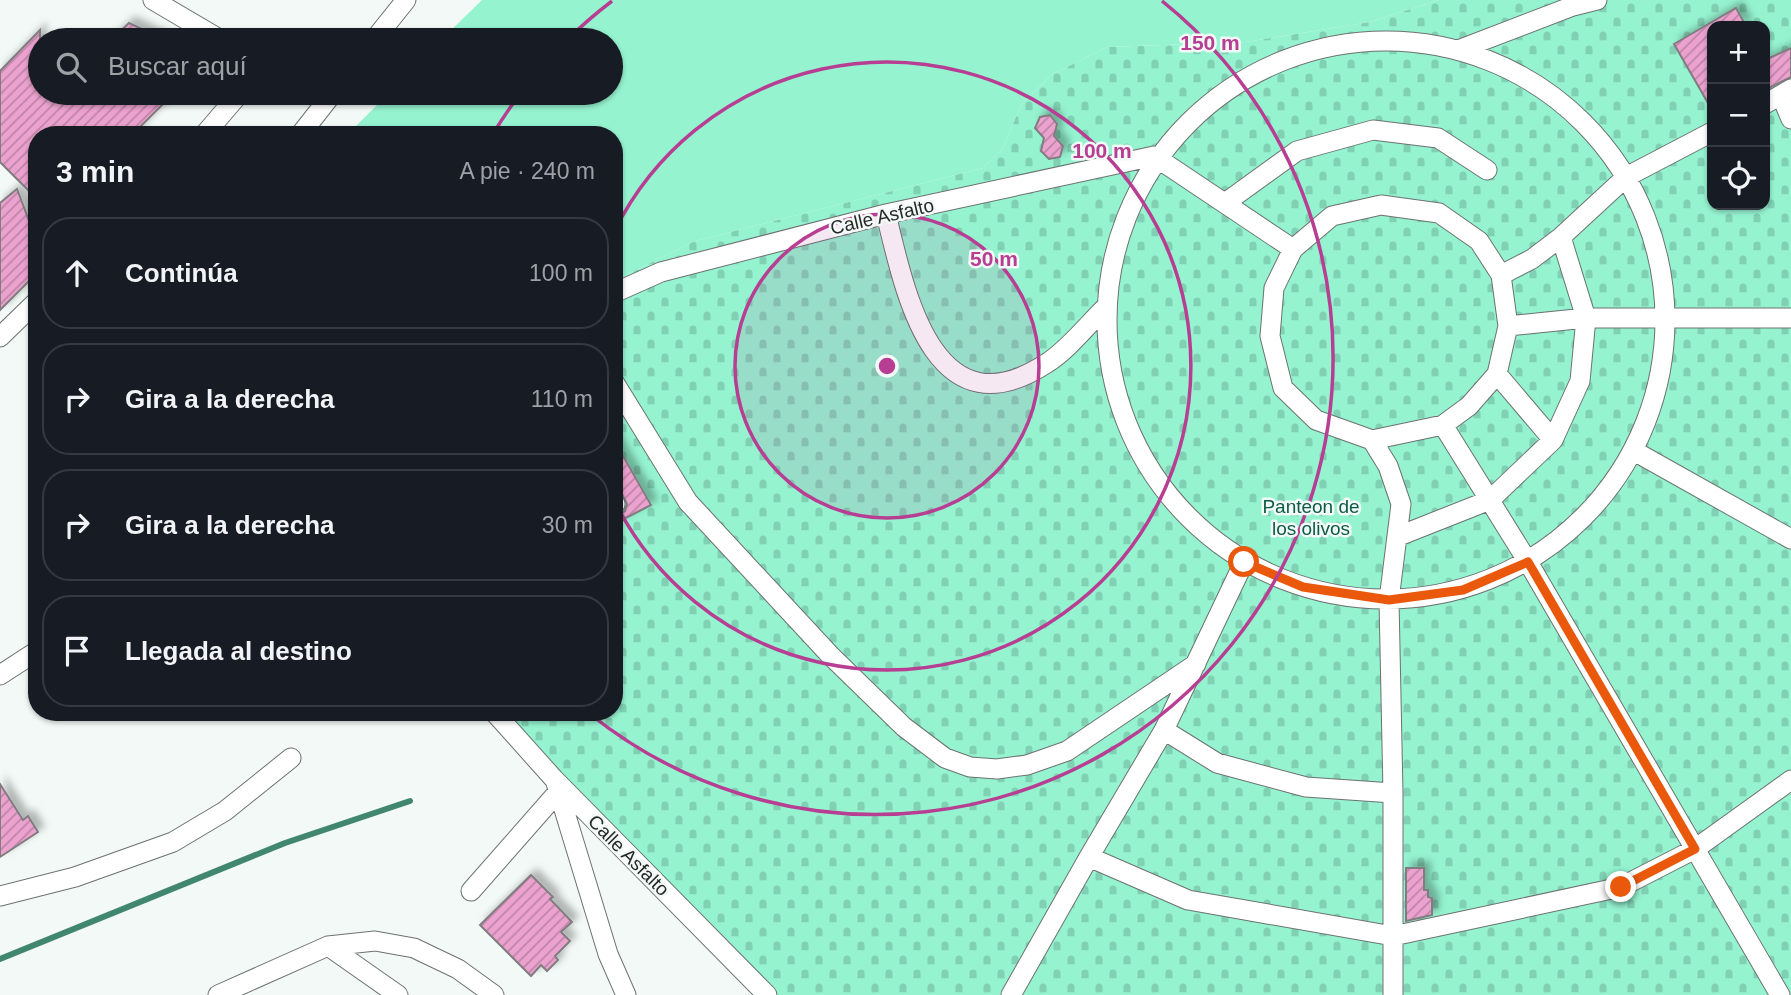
<!DOCTYPE html>
<html lang="es">
<meta charset="utf-8">
<style>
:root{--surface:#171b24;--page:#242831;--text:#f1f3f6;--muted:#9ea1a6;--line:#363941}
body{margin:0;font-family:Helvetica,sans-serif;background:var(--page);color:var(--text)}
.controls{position:absolute;right:21px;top:21px;display:grid;overflow:hidden;border-radius:14px;box-shadow:0 2px 5px #0004}
.controls button{width:63px;height:63px;display:grid;place-items:center;padding:0;border:0;border-bottom:2px solid var(--line);background:var(--surface);color:var(--text);font:35px sans-serif}
.stop{position:absolute;width:21px;height:21px;margin:-16px;border:5px solid #ea580c;border-radius:50%;background:#fff}
.stop.end{background:#ea580c;border-color:#fff;box-shadow:0 2px 7px #0008}
.list{margin:0;padding:0;list-style:none}
h2{display:flex;justify-content:space-between;align-items:center;height:91px;margin:0;padding:0 28px;font-size:30px}
h2 small{font-size:23px;font-weight:400;color:var(--muted)}
.list li{display:grid;grid-template-columns:46px 1fr auto;gap:21px;align-items:center;box-sizing:border-box;height:112px;margin:0 14px 14px;padding:0 14px;border:2px solid var(--line);border-radius:28px}
.list b{display:block;font-size:26px;white-space:nowrap}
.list em{font-size:23px;font-style:normal;color:var(--muted)}
.icon{flex:none;width:38px;height:38px;fill:none;stroke:currentColor;stroke-width:2;stroke-linecap:round;stroke-linejoin:round}
.map{position:relative;flex:none;width:1791px;height:995px;overflow:hidden}
.search{position:absolute;background:var(--surface);box-shadow:0 2px 5px #0004;left:28px;top:28px;width:595px;height:77px;display:flex;align-items:center;gap:18px;box-sizing:border-box;padding:0 24px;border-radius:38px;color:var(--muted);font-size:26px}
.panel{position:absolute;background:var(--surface);box-shadow:0 2px 5px #0004;left:28px;top:126px;width:595px;height:595px;border-radius:28px}
.map>svg:first-child{display:block}
.green{fill:#95f3d0}
.cemetery{fill:url(#cemetery-stones);fill-rule:evenodd}
.lines{fill:none;stroke-linecap:round;stroke-linejoin:round}
.stream{stroke:#41866f;stroke-width:6}
.building{fill:url(#building-hatch);stroke:#817c7f;stroke-width:2;filter:url(#shadow)}
.minor-casing{stroke:#6c7270;stroke-width:21}
.minor{stroke:#fff;stroke-width:19}
.route{stroke:#ea580c;stroke-width:9}
.ring{fill:none;stroke:#b73e92;stroke-width:3.5}
.labels{text-anchor:middle;stroke-width:5;stroke-linejoin:round;paint-order:stroke}
.street-label{font-size:19px;fill:#262927;stroke:#f2f9f6}
.park-label{font-size:19px;fill:#0c5c46;stroke:#f2f9f6}
.centre{fill:#b73e92;stroke:#f2f9f6;stroke-width:3.5}
.ring-label{font-size:21px;text-anchor:middle;font-weight:bold;fill:#b73e92;stroke:#f2f9f6;stroke-width:5;stroke-linejoin:round;paint-order:stroke}
</style>
<div class="map">
<svg width="1791" height="995" viewBox="0 0 1791 995">
<defs>
<pattern id="cemetery-stones" width="16" height="16" patternUnits="userSpaceOnUse" patternTransform="scale(1.75)"><rect width="16" height="16" fill="#95f3d0"/><path d="M2 7V4a2 2 0 0 1 4 0v3zM10 15v-3a2 2 0 0 1 4 0v3z" fill="#80d0b3"/></pattern>
<pattern id="building-hatch" width="6" height="6" patternUnits="userSpaceOnUse" patternTransform="scale(1.75)"><rect width="6" height="6" fill="#eca2cf"/><path d="M-1 1l2-2M0 6l6-6M5 7l2-2" fill="none" stroke="#bf84a8"/></pattern>
<filter id="shadow"><feDropShadow dx="6" dy="-6" stdDeviation="3.5" flood-color="#0004"/></filter>
</defs>
<rect width="100%" height="100%" fill="#f2f9f6"/>
<!-- green -->
<path class="green" d="M 482,0 L 1439,0 L 1370,22 L 1246,42 L 1107,47 L 1051,75 L 1021,105 L 1003,148 L 983,168 L 695,241 L 614,281 L 614,135 L 347,135 L 389,93 L 611,93 L 611,40 L 441,40 Z"/>
<!-- cemetery -->
<path class="cemetery" d="M 1439,0 L 1791,0 L 1791,995 L 767,995 L 494,712 L 614,712 L 614,281 L 695,241 L 983,168 L 1003,148 L 1021,105 L 1051,75 L 1107,47 L 1246,42 L 1370,22 ZM 1712,26 L 1765,26 L 1765,205 L 1712,205 Z"/>
<g class="lines">
<!-- stream -->
<path class="stream" d="M 0,959 L 285,843 L 410,801"/>
</g>
<!-- building -->
<path class="building" d="M 1736,8 L 1746,26 L 1712,26 L 1712,110 L 1674,44 Z
M 129,23 L 165,40 L 111,40 Z
M 40,30 L 40,93 L 174,93 L 132,135 L 37,135 L 37,199 L 0,162 L 0,71 Z
M 1791,48 L 1791,77 L 1765,90 L 1765,60 Z
M 1050,115 L 1057,124 L 1054,136 L 1063,146 L 1060,157 L 1049,159 L 1041,151 L 1044,138 L 1035,128 L 1040,117 Z
M 17,189 L 37,242 L 37,273 L 0,310 L 0,203 Z
M 614,440 L 651,505 L 620,521 L 617,516 L 625,511 L 627,504 L 621,492 L 614,490 L 614,484 L 619,482 L 614,471 Z
M 0,784 L 23,820 L 28,816 L 38,832 L 0,857 Z
M 1406,868 L 1424,868 L 1424,890 L 1428,890 L 1428,897 L 1432,898 L 1432,915 L 1406,921 Z
M 531,875 L 553,897 L 550,899 L 572,922 L 561,932 L 570,941 L 555,956 L 558,960 L 547,971 L 541,965 L 531,976 L 480,925 Z"/>
<g class="lines">
<defs>
<path id="minor" d="M 153,0 L 221,40
M 374,40 L 406,0
M1107 320a279 279 0 1 1 558 0a279 279 0 1 1-558 0Z
M 1458,50 L 1573,6 L 1597,0
M 1781,95 L 1791,119
M 1765,104 L 1791,89
M 204,135 L 240,93
M 300,135 L 333,93
M 1225,203 L 1297,151 L 1373,130 L 1438,138 L 1487,170
M 1381,205 L 1439,213 L 1479,241 L 1501,275 L 1508,326 L 1497,374 L 1469,406 L 1443,425 L 1372,440 L 1316,420 L 1283,388 L 1270,336 L 1274,288 L 1293,249 L 1332,216 Z
M 886,214 C 905,293 934,437 1047,363 C 1068,350 1088,324 1106,307
M 1501,275 L 1532,259 L 1561,237 L 1626,177 L 1712,132
M 614,293 L 661,272 L 886,214 L 1154,156 L 1293,249
M 1508,326 L 1586,318 L 1791,318
M 0,337 L 37,301
M 1497,374 L 1553,440
M 614,382 L 688,502 L 830,655 L 904,727 L 945,758 L 970,767 L 997,769 L 1027,765 L 1067,751 L 1196,664
M 1443,425 L 1528,562 L 1780,995
M 1372,440 L 1388,466 L 1401,504 L 1389,600 L 1393,793 L 1393,995
M 1634,451 L 1791,539
M 614,502 L 615,504
M 1399,536 L 1490,500 L 1553,440 L 1580,381 L 1586,318 L 1561,237
M 0,675 L 37,651
M 494,712 L 554,779 L 767,995
M 1164,730 L 1217,763 L 1306,787 L 1393,793
M 556,783 L 608,954 L 626,995
M 1089,857 L 1188,900 L 1393,936 L 1621,887 L 1695,849 L 1791,780
M 471,891 L 558,792
M 0,896 L 75,877 L 173,842 L 225,811 L 291,758
M 328,946 L 398,995
M 218,995 L 328,946 L 375,941 L 414,948 L 458,969 L 494,995
M 1011,995 L 1089,857 L 1164,730 L 1244,562"/>
</defs>
<!-- minor casing -->
<use href="#minor" class="minor-casing"/>
<!-- minor -->
<use href="#minor" class="minor"/>
</g>
<g class="lines">
<!-- route -->
<path class="route" d="M 1244,562 L 1303,587 L 1389,600 L 1463,590 L 1528,562 L 1695,849 L 1621,887"/>
</g>
<!-- distance rings -->
<circle cx="887" cy="366" r="152" fill="#b73e92" fill-opacity=".12"/>
<g class="ring">
<circle cx="887" cy="366" r="152"/>
<path d="M615 230A304 304 0 1 1 615 502"/>
<path d="M493 134A457 457 0 0 1 520 94M567 40A457 457 0 0 1 612 1M1162 1A457 457 0 1 1 590 714"/>
</g>
<g class="labels">
<!-- street labels -->
<g class="street-label">
<text transform="translate(882 216) rotate(-13)" y="7">Calle Asfalto</text>
<text transform="translate(629 855) rotate(45)" y="7">Calle Asfalto</text>
</g>
<!-- park labels -->
<g class="park-label">
<text x="1311" y="513">Panteon de<tspan x="1311" dy="22">los olivos</tspan></text>
</g>
</g>
<circle cx="887" cy="366" r="10" class="centre"/>
<g class="ring-label">
<text x="1210" y="50">150 m</text>
<text x="1102" y="158">100 m</text>
<text x="994" y="266">50 m</text>
</g>
</svg>
<div class="controls">
<button>+</button>
<button>−</button>
<button><svg class="icon" aria-label="locate" viewBox="0 0 24 24"><circle cx="12" cy="12" r="6"/><path d="M12 2v4M12 18v4M2 12h4M18 12h4"/></svg></button>
</div>
<div class="stop" style="left:1244px;top:562px"></div>
<div class="stop end" style="left:1621px;top:887px"></div>
<div class="search"><svg class="icon" aria-label="search" viewBox="0 0 24 24"><circle cx="10" cy="10" r="6"/><path d="M15 15l6 6"/></svg>Buscar aquí</div>
<section class="panel">
<h2>3 min<small>A pie · 240 m</small></h2>
<ul class="list">
<li><svg class="icon" aria-label="ahead" viewBox="0 0 24 24"><path d="M12 20V5M6 11l6-6 6 6"/></svg><div><b>Continúa</b></div><em>100 m</em></li>
<li><svg class="icon" aria-label="right" viewBox="0 0 24 24"><path d="M7 20v-9h11M14 6l5 5-5 5"/></svg><div><b>Gira a la derecha</b></div><em>110 m</em></li>
<li><svg class="icon" aria-label="right" viewBox="0 0 24 24"><path d="M7 20v-9h11M14 6l5 5-5 5"/></svg><div><b>Gira a la derecha</b></div><em>30 m</em></li>
<li><svg class="icon" aria-label="arrive" viewBox="0 0 24 24"><path d="M6 21V4h12l-3 4 3 4H6"/></svg><div><b>Llegada al destino</b></div></li>
</ul>
</section>
</div>
